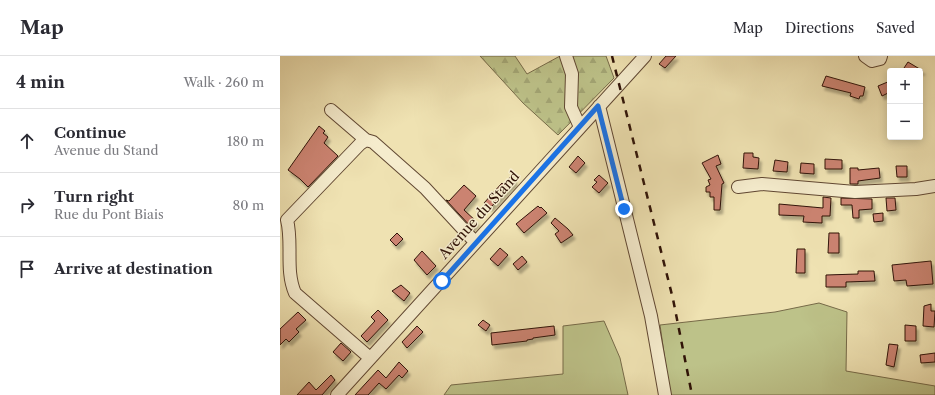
<!DOCTYPE html>
<meta charset="utf-8">
<style>
:root{--surface:#fff;--page:#f7f7f7;--text:#2b2b33;--muted:#7c7c81;--line:#e1e1e2}
body{margin:0;font-family:"Libre Caslon Text",serif;background:var(--page);color:var(--text)}
.controls{position:absolute;right:12px;top:12px;display:grid;overflow:hidden;border-radius:4px;box-shadow:0 2px 10px #0003}
.controls button{width:36px;height:36px;display:grid;place-items:center;padding:0;border:0;border-bottom:1px solid var(--line);background:var(--surface);color:var(--text);font:20px sans-serif}
.stop{position:absolute;width:12px;height:12px;margin:-9px;border:3px solid #1a73e8;border-radius:50%;background:#fff}
.stop.end{background:#1a73e8;border-color:#fff;box-shadow:0 1px 4px #0008}
.list{margin:0;padding:0;list-style:none}
h2{display:flex;justify-content:space-between;align-items:center;height:52px;margin:0;padding:0 16px;font-size:17px}
h2 small{font-size:13px;font-weight:400;color:var(--muted)}
.list li{display:grid;grid-template-columns:26px 1fr auto;gap:12px;align-items:center;box-sizing:border-box;height:64px;padding:0 16px;border-top:1px solid var(--line)}
.list b{display:block;font-size:15px;white-space:nowrap}
.list p{margin:0;font-size:13px;white-space:nowrap;color:var(--muted)}
.list em{font-size:13px;font-style:normal;color:var(--muted)}
.icon{flex:none;width:22px;height:22px;fill:none;stroke:currentColor;stroke-width:2;stroke-linecap:round;stroke-linejoin:round}
.map{position:relative;flex:none;width:655px;height:339px;overflow:hidden}
header{display:flex;align-items:center;gap:24px;box-sizing:border-box;height:56px;padding:0 20px;background:var(--surface);border-bottom:1px solid var(--line)}
header strong{font-size:19px}
nav{display:flex;gap:22px;margin-inline-start:auto;font-size:14px}
main{display:flex}
aside{flex:1;background:var(--surface)}
.map>svg:first-child{display:block}
.grass{fill:#bdc289;stroke:#766a48}
.forest{fill:url(#forest-firs);stroke:#766a48}
.building{fill:#cb8371;stroke:#301307;filter:url(#shadow)}
.lines{fill:none;stroke-linecap:round;stroke-linejoin:round}
.minor-casing{stroke:#604732;stroke-width:14}
.minor{stroke:#f5eccd;stroke-width:12}
.rail{stroke:#301307;stroke-width:2.5;stroke-dasharray:7 7;stroke-linecap:butt}
.route{stroke:#1a73e8;stroke-width:5}
.labels{text-anchor:middle;stroke-width:3;stroke-linejoin:round;paint-order:stroke}
.street-label{font-size:14px;fill:#301307;stroke:#f5eccd}
</style>
<header>
<strong>Map</strong>
<nav><a>Map</a><a>Directions</a><a>Saved</a></nav>
</header>
<main>
<aside>
<h2>4 min<small>Walk · 260 m</small></h2>
<ul class="list">
<li><svg class="icon" aria-label="ahead" viewBox="0 0 24 24"><path d="M12 20V5M6 11l6-6 6 6"/></svg><div><b>Continue</b><p>Avenue du Stand</p></div><em>180 m</em></li>
<li><svg class="icon" aria-label="right" viewBox="0 0 24 24"><path d="M7 20v-9h11M14 6l5 5-5 5"/></svg><div><b>Turn right</b><p>Rue du Pont Biais</p></div><em>80 m</em></li>
<li><svg class="icon" aria-label="arrive" viewBox="0 0 24 24"><path d="M6 21V4h12l-3 4 3 4H6"/></svg><div><b>Arrive at destination</b></div></li>
</ul>
</aside>
<div class="map">
<svg width="655" height="339" viewBox="0 0 655 339">
<defs>
<pattern id="forest-firs" width="22" height="20" patternUnits="userSpaceOnUse"><rect width="22" height="20" fill="#bdc289"/><path d="M5 1l3.5 6h-7zM16 11l3.5 6h-7z" fill="#a3a675"/></pattern>
<filter id="shadow"><feDropShadow dx="2.5" dy="4" stdDeviation="1" flood-color="#0004"/></filter>
</defs>
<rect width="100%" height="100%" fill="#efe2b2"/>
<filter id="stains"><feTurbulence type="fractalNoise" baseFrequency=".005" numOctaves="4"/><feColorMatrix values="0 0 0 0 .2 0 0 0 0 .09 0 0 0 0 .02 0 0 0 .5 -.17"/></filter>
<radialGradient id="worn" r=".72"><stop offset=".6" stop-color="#630" stop-opacity="0"/><stop offset="1" stop-color="#630" stop-opacity=".3"/></radialGradient>
<!-- grass -->
<path class="grass" d="M 539,247 L 567,256 L 566,315 L 655,330 L 655,339 L 390,339 L 380,269 L 495,256 Z
M 324,265 L 340,302 L 348,339 L 164,339 L 171,329 L 283,318 L 283,270 Z"/>
<!-- forest -->
<path class="forest" d="M 200,0 L 235,0 L 247,18 L 280,0 L 326,0 L 334,22 L 278,79 L 243,47 Z"/>
<!-- building -->
<path class="building" d="M 386,0 L 396,0 L 385,12 L 379,8 Z
M 628,6 L 643,15 L 622,15 Z
M 546,20 L 585,31 L 583,40 L 580,40 L 579,43 L 570,40 L 571,37 L 542,30 Z
M 610,25 L 610,36 L 602,40 L 598,30 Z
M 39,70 L 45,75 L 43,77 L 48,81 L 44,87 L 58,100 L 28,131 L 20,123 L 8,114 Z
M 464,97 L 473,97 L 473,101 L 479,102 L 478,113 L 463,112 Z
M 438,99 L 441,108 L 436,110 L 444,127 L 442,128 L 440,154 L 434,154 L 434,141 L 430,141 L 430,136 L 426,136 L 426,131 L 430,129 L 428,124 L 431,123 L 422,107 Z
M 298,100 L 305,107 L 296,117 L 289,111 Z
M 545,103 L 562,104 L 562,113 L 545,113 Z
M 495,104 L 508,106 L 507,116 L 493,115 Z
M 521,107 L 534,108 L 534,118 L 520,117 Z
M 616,110 L 627,110 L 627,121 L 617,121 Z
M 570,112 L 578,112 L 578,114 L 599,112 L 600,122 L 578,125 L 578,128 L 570,128 Z
M 232,119 L 235,126 L 210,152 L 204,147 L 222,127 L 223,128 Z
M 319,119 L 328,127 L 319,137 L 312,131 L 317,126 L 314,124 Z
M 184,129 L 196,140 L 184,154 L 197,166 L 192,172 L 166,144 L 169,145 Z
M 543,141 L 551,142 L 550,160 L 542,160 L 542,167 L 523,166 L 524,160 L 499,159 L 499,148 L 543,152 Z
M 561,142 L 592,143 L 592,153 L 579,154 L 579,162 L 573,162 L 572,149 L 561,149 Z
M 606,142 L 615,142 L 616,154 L 607,155 Z
M 258,150 L 260,152 L 261,151 L 267,157 L 244,177 L 236,168 Z
M 603,157 L 603,165 L 594,166 L 593,158 Z
M 275,162 L 288,173 L 293,179 L 281,187 L 275,178 L 279,175 L 271,167 Z
M 117,177 L 123,183 L 116,190 L 110,184 Z
M 549,177 L 559,177 L 559,197 L 548,197 Z
M 220,192 L 228,199 L 218,210 L 210,203 Z
M 517,193 L 525,193 L 525,217 L 516,217 Z
M 142,195 L 156,210 L 147,219 L 134,204 Z
M 242,200 L 247,206 L 238,214 L 233,208 Z
M 651,205 L 653,228 L 627,230 L 626,224 L 614,225 L 612,209 Z
M 578,215 L 594,215 L 595,225 L 566,226 L 566,231 L 546,231 L 546,219 L 578,218 Z
M 121,229 L 130,237 L 124,245 L 112,235 Z
M 651,248 L 651,255 L 655,255 L 654,271 L 643,270 L 644,250 Z
M 98,254 L 108,264 L 87,286 L 81,280 L 95,265 L 91,261 Z
M 18,256 L 26,264 L 16,273 L 19,276 L 9,286 L 6,283 L 0,289 L 0,273 Z
M 203,264 L 210,269 L 206,275 L 198,269 Z
M 625,269 L 636,270 L 636,285 L 625,285 Z
M 137,270 L 143,276 L 127,292 L 122,286 Z
M 274,270 L 275,279 L 253,282 L 253,283 L 247,284 L 247,285 L 212,289 L 211,277 Z
M 61,287 L 71,296 L 63,305 L 53,296 Z
M 609,288 L 618,289 L 614,311 L 606,309 Z
M 655,297 L 655,306 L 641,307 L 640,299 Z
M 119,306 L 128,315 L 122,322 L 119,319 L 106,333 L 99,327 L 88,339 L 75,339 L 98,314 L 106,322 Z
M 51,319 L 55,324 L 42,339 L 17,339 L 29,326 L 36,334 Z"/>
<g class="lines">
<defs>
<path id="minor" d="M 286,0 L 292,18 L 291,51 L 300,71
M 585,0 L 592,5 L 600,3 L 601,0
M 319,50 L 371,260 L 385,339
M 51,54 L 86,84
M 458,131 L 482,128 L 575,136 L 636,133 L 655,130
M 90,302 L 15,237 C 5,214 13,187 7,164 L 80,88 L 86,84 L 93,86 L 145,132 L 195,186
M 57,339 L 365,0"/>
</defs>
<!-- minor casing -->
<use href="#minor" class="minor-casing"/>
<!-- minor -->
<use href="#minor" class="minor"/>
<!-- rail -->
<path class="rail" d="M 332,0 L 393,243 L 412,339"/>
</g>
<g class="lines">
<!-- route -->
<path class="route" d="M 162,225 L 318,50 L 344,153"/>
</g>
<g class="labels">
<!-- street labels -->
<g class="street-label">
<text transform="translate(199 159) rotate(-48)" y="5">Avenue du Stand</text>
</g>
</g>
<rect width="100%" height="100%" filter="url(#stains)"/>
<rect width="100%" height="100%" fill="url(#worn)"/>
</svg>
<div class="controls">
<button>+</button>
<button>−</button>
</div>
<div class="stop" style="left:162px;top:225px"></div>
<div class="stop end" style="left:344px;top:153px"></div>
</div>
</main>
